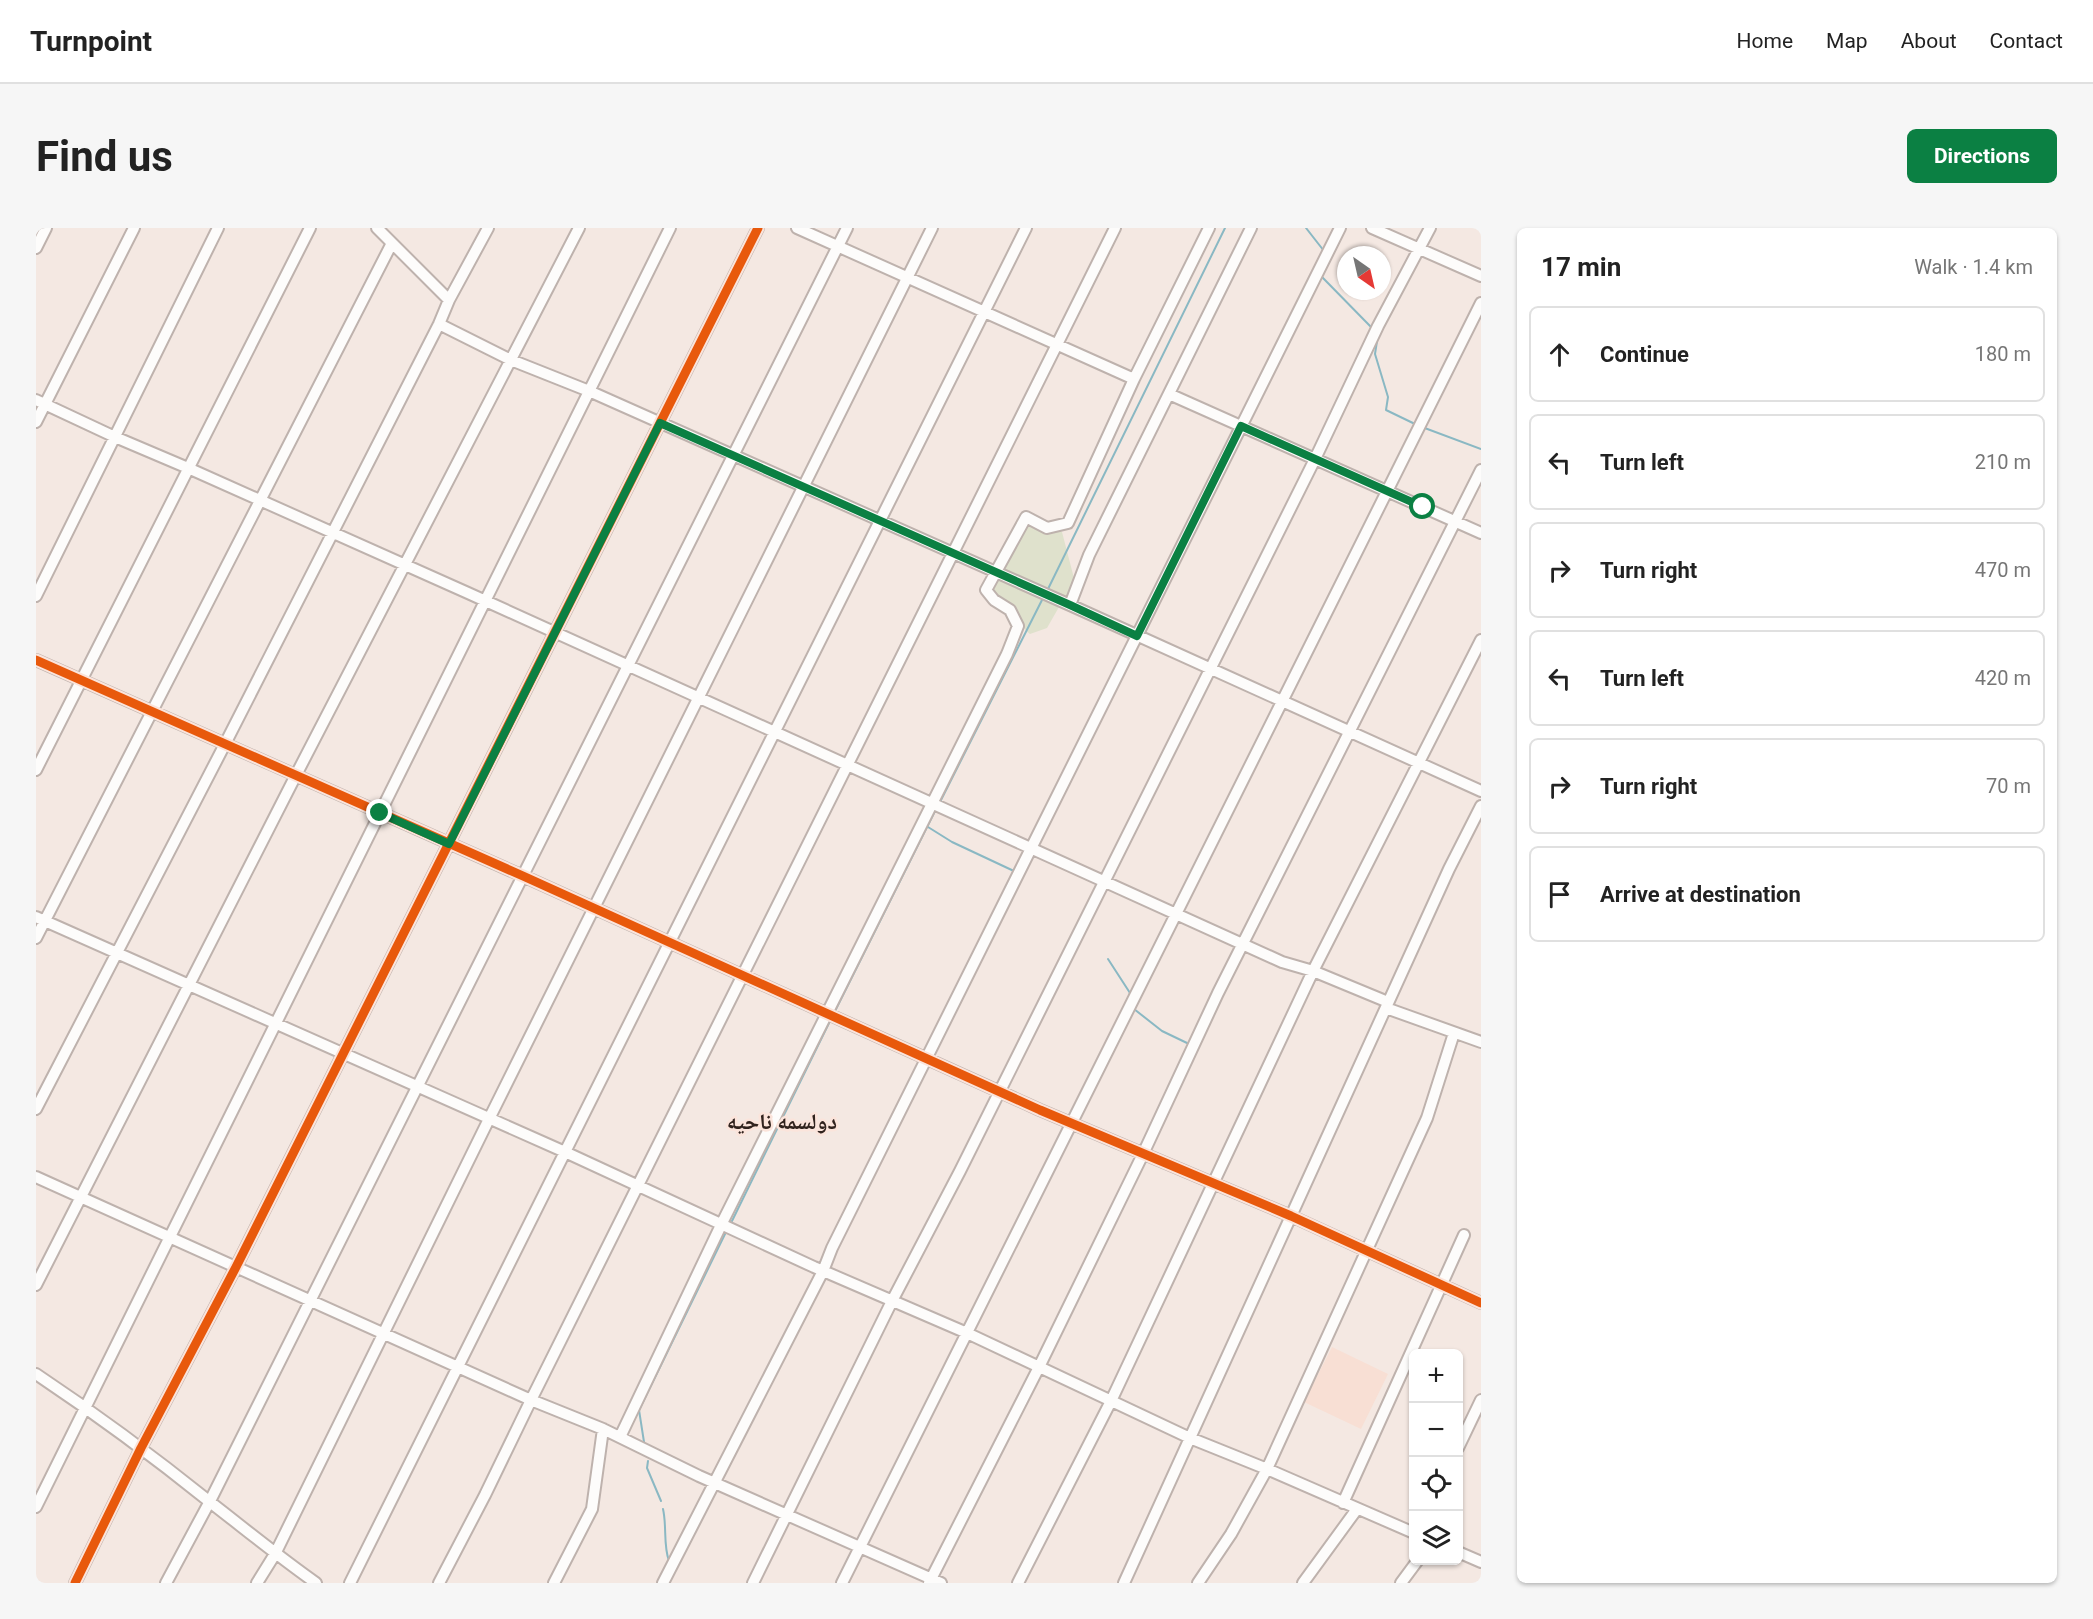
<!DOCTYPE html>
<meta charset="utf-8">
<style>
:root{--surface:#fff;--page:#f6f6f6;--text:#222;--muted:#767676;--line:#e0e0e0;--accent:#0b8043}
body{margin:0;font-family:Roboto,"Noto Naskh Arabic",sans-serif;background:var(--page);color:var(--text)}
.controls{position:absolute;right:18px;bottom:18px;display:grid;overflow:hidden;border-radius:9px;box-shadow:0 2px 4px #0004}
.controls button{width:54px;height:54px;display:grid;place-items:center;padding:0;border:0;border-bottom:2px solid var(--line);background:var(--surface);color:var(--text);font:30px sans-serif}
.compass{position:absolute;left:1301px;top:18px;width:54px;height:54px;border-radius:50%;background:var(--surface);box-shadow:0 2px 4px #0004;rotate:146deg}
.stop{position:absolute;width:18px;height:18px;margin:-14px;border:4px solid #0b8043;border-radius:50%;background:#fff}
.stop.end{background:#0b8043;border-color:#fff;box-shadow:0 2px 6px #0008}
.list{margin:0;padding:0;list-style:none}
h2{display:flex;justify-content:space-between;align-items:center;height:78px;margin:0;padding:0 24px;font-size:26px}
h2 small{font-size:20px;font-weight:400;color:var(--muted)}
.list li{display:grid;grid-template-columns:39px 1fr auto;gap:18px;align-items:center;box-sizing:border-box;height:96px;margin:0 12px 12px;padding:0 12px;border:2px solid var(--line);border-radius:9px}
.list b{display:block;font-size:22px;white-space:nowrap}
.list em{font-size:20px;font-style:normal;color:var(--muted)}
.icon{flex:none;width:33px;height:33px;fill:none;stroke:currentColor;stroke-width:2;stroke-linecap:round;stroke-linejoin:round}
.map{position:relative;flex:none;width:1445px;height:1355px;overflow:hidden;border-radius:9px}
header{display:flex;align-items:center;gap:36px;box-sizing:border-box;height:84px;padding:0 30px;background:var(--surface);border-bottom:2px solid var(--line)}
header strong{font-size:28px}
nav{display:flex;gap:33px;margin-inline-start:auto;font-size:21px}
.intro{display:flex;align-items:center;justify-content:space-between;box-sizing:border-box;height:144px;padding:0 36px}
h1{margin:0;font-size:42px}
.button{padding:15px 27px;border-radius:9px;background:var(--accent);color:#fff;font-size:21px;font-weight:700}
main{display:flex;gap:36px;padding:0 36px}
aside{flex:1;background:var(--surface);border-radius:9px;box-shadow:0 2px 4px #0004}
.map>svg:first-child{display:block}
.built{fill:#f8dfd4}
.green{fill:#dfe1cc}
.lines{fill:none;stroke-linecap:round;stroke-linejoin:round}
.stream{stroke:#8ab8c3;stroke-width:2}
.minor-casing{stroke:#beb2ad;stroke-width:14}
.minor{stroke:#fdfcfb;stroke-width:10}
.cycleway-casing{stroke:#fbe4db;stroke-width:13}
.cycleway{stroke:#e8590c;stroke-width:9}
.route{stroke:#0b8043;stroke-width:8}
.labels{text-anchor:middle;stroke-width:5;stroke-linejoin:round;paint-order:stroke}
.district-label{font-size:22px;font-weight:bold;fill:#30221d;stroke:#fbe4db}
</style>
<header>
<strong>Turnpoint</strong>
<nav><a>Home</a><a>Map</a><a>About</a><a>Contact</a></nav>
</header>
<div class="intro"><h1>Find us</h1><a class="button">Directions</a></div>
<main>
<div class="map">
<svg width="1445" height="1355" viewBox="0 0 1445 1355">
<rect width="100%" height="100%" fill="#f4e8e2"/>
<!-- built -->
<path class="built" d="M 1296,1119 L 1352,1146 L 1325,1201 L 1268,1174 Z"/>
<!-- green -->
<path class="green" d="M 992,294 L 1026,304 L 1040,358 L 1023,379 L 1011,400 L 994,406 C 985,399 983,390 976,381 C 969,372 962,373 955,360 Z"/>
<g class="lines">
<!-- stream -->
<path class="stream" d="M 1270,0 L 1288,23
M 1286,49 L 1336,100
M 1341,113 L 1339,126 L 1352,169 L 1350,182 L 1381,197
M 1386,199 L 1445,221
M 1012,361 L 1189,0
M 905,572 L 1006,372
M 892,599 L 916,614 L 980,644
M 1072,731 L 1094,765 L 1092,771
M 1098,781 L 1126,803 L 1151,815
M 799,783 L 899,583
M 696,993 L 794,793
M 608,1214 L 603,1182 L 690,1004
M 612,1233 L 611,1240 L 625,1273
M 627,1281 C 631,1298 627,1317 633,1333"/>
<defs>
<path id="minor" d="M 341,0 L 413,72
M 761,0 L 1098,151
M 1336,0 L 1445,48
M 0,20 L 10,0
M 403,96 L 475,132 L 553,163 L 1034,377 L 1445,563
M 1133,166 L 1445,305
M 0,172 L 79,209 L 152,240 L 432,365 L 1246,734 L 1277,743 L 1352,774
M 0,194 L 98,0
M 0,368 L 182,0
M 1034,377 L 1053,327 L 1215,0
M 0,432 L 487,648 L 1004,882 L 1255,988 L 1445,1075
M 0,542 L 274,0
M 0,689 L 529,924 L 778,1039 L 931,1105 L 1154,1210 L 1231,1241 L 1378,1305
M 0,710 L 356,15
M 1350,780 L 1445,814
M 0,881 L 189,516 L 403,96 L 413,72 L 452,0
M 0,949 L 495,1172 L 567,1201 L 663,1248 L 905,1355
M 0,1057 L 260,547 L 543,0
M 0,1146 C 60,1186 118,1229 174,1274 C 209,1301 243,1329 280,1355
M 584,1209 L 686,995 L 971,426 L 982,398 L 974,382 L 958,372 L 950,362 L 990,289 L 1011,300 L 1032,295 L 1098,151 L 1173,0
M 1422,1220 L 1445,1172
M 1307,1275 L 1428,1007
M 0,1279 L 634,0
M 1422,1324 L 1445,1334
M 39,1355 L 105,1220 L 200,1039 L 722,0
M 130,1355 L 174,1273 L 811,0
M 221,1355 L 239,1326 L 453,891 L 896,0
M 314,1355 L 990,0
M 403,1355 L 449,1267 L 495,1172 L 1079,0
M 518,1355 L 556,1281 L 567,1201
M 627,1355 L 787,1043 L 796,1020 L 1304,0
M 717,1355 L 856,1073 L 924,943 L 1279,231 L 1342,98 L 1394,0
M 806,1355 L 1445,75
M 893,1355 L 1003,1139 L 1107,926 L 1182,765 L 1445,242
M 982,1355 L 1075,1173 L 1277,743 L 1445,412
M 1088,1355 L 1413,641 L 1445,578
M 1162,1355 L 1195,1306 L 1231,1241 L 1391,890 L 1418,805
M 1267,1355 L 1321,1281
M 1365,1355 L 1382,1332"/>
</defs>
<!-- minor casing -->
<use href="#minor" class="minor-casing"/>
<!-- minor -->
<use href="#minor" class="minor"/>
<defs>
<path id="cycleway" d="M 0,432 L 487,648 L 1004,882 L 1255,988 L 1445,1075
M 39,1355 L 105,1220 L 200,1039 L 722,0"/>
</defs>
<!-- cycleway casing -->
<use href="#cycleway" class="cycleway-casing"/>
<!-- cycleway -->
<use href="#cycleway" class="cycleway"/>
</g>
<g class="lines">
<!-- route -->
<path class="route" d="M 344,585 L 413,616 L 624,195 L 1034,377 L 1101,408 L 1205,198 L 1387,279"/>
</g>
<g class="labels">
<!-- district labels -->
<g class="district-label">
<text x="746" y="901">دولسمه ناحیه</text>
</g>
</g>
</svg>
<div class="controls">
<button>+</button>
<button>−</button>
<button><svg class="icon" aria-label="locate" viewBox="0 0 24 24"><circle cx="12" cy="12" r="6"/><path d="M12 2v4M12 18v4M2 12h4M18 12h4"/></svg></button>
<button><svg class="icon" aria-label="layers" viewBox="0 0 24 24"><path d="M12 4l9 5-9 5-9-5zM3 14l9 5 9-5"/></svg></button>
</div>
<svg class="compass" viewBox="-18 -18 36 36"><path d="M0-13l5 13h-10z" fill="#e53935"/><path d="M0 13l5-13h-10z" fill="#767676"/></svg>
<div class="stop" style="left:1387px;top:279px"></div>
<div class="stop end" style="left:344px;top:585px"></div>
</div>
<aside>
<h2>17 min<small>Walk · 1.4 km</small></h2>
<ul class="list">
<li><svg class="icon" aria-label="ahead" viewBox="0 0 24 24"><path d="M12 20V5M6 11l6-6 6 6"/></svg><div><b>Continue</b></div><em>180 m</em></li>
<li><svg class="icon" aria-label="left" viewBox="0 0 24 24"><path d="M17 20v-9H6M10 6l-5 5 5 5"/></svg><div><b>Turn left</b></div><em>210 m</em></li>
<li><svg class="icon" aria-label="right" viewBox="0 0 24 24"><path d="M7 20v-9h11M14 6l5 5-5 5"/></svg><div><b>Turn right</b></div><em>470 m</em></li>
<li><svg class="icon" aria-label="left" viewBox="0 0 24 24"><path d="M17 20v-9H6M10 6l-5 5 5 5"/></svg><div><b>Turn left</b></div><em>420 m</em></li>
<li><svg class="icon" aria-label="right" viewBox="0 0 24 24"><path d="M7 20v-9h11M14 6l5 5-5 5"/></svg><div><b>Turn right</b></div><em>70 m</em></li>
<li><svg class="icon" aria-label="arrive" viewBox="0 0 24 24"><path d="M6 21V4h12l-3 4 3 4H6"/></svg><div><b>Arrive at destination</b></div></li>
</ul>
</aside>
</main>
